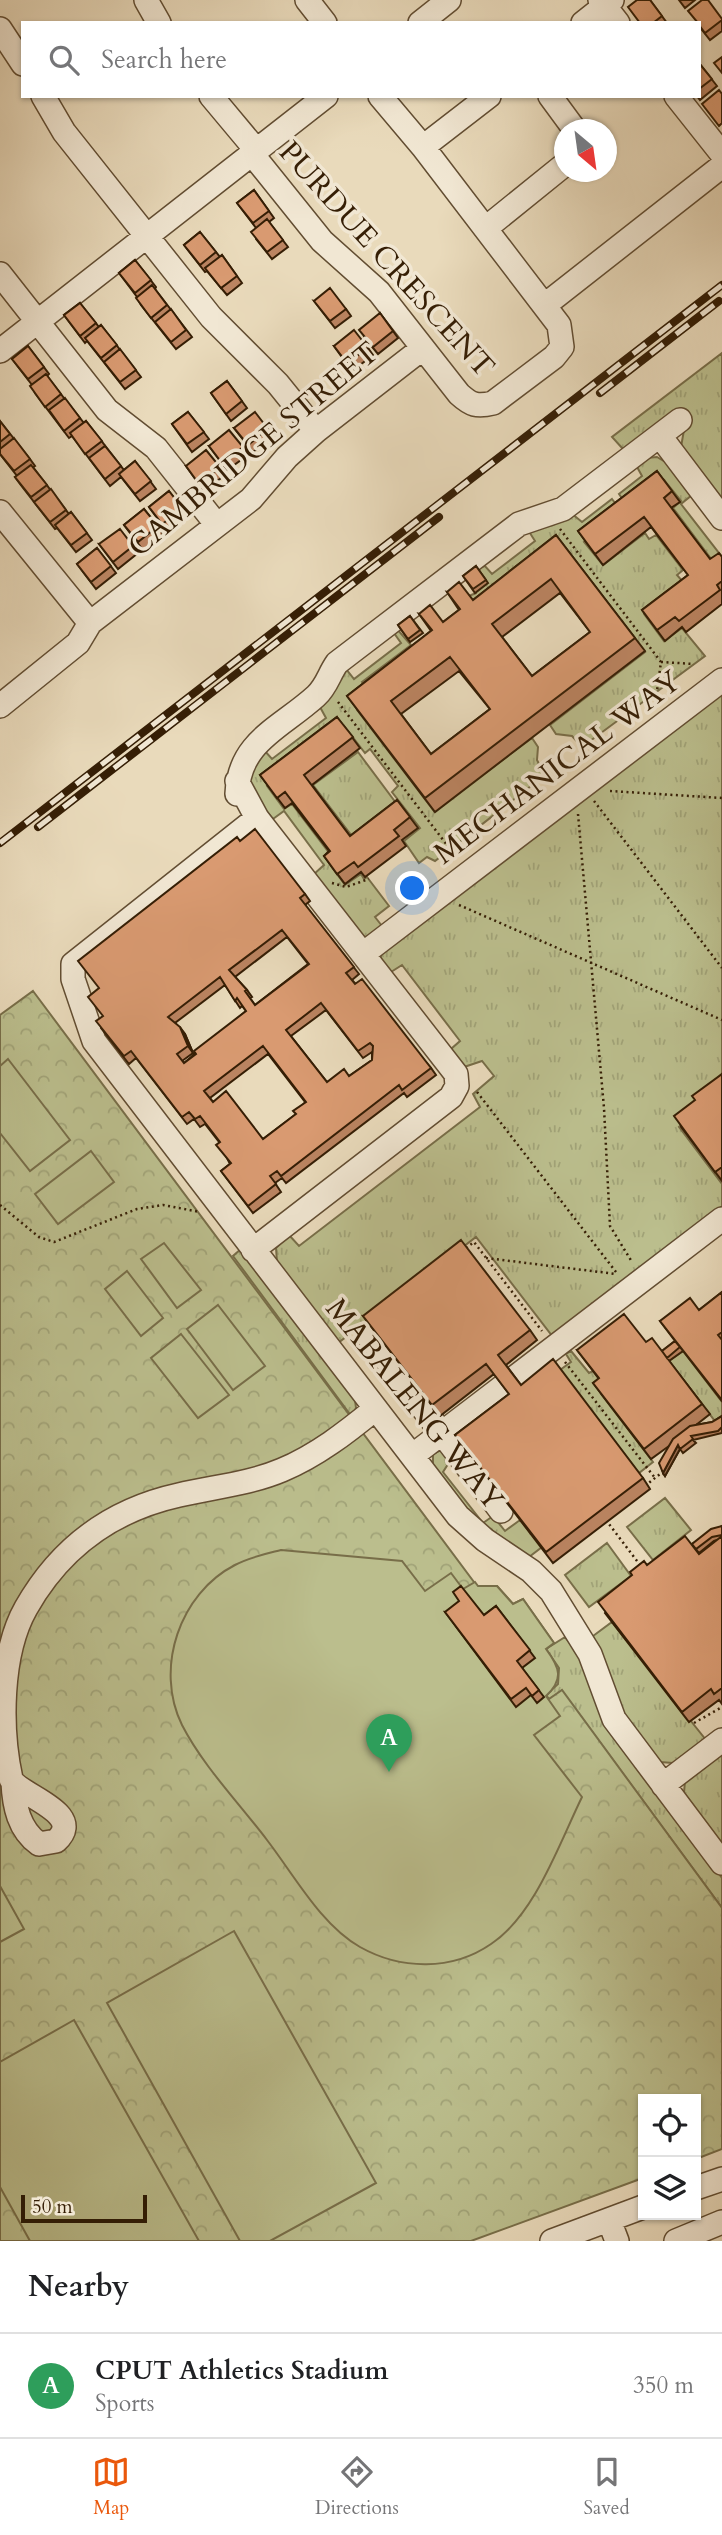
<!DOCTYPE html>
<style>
:root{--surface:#fff;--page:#f6f6f6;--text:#202124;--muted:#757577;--line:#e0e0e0;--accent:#ea580c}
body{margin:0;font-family:Cardo,serif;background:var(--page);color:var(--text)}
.controls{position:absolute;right:21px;bottom:21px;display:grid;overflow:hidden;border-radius:0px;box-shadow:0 2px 5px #0004}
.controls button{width:63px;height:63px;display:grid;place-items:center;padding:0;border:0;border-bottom:2px solid var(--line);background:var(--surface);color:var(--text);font:35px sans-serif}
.compass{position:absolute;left:554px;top:119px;width:63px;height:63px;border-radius:50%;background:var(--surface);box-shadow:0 2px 5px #0004;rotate:151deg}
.scale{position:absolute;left:21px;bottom:18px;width:126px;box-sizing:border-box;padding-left:7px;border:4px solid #351e05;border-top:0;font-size:19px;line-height:24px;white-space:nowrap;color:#351e05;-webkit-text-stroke:5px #f1e7d3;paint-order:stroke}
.you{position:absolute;left:413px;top:889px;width:24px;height:24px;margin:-18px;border:5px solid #fff;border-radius:50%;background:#1a73e8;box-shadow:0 0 0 10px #1a73e833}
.badge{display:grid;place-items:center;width:46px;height:46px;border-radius:50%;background:var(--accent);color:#fff;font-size:23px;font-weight:700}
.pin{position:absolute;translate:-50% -58px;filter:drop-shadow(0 2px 4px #0008)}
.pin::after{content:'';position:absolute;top:37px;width:24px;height:21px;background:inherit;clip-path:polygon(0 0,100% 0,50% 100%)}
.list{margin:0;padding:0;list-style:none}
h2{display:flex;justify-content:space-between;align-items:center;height:91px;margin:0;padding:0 28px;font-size:30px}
h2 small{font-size:23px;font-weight:400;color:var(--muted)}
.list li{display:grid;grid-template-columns:46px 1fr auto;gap:21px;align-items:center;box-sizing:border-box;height:105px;padding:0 28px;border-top:2px solid var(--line)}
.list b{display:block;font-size:26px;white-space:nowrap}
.list p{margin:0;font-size:23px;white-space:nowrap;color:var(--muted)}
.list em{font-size:23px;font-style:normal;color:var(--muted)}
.icon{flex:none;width:38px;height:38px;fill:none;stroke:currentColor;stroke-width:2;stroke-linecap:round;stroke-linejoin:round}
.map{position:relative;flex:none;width:722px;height:2241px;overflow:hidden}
.search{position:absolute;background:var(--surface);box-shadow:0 2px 5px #0004;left:21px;right:21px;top:21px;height:77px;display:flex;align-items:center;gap:18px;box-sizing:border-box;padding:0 24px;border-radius:0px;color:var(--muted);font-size:26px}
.sheet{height:196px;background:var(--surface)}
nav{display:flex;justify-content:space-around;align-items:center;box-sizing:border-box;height:98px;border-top:2px solid var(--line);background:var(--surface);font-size:19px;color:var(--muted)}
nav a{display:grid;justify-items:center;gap:4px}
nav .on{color:var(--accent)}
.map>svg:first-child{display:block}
.grass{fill:url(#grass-tufts);stroke:#786e49;stroke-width:2}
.park{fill:url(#park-crowns);stroke:#786e49;stroke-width:2}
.garden{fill:#bbbe8d;stroke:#786e49;stroke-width:2}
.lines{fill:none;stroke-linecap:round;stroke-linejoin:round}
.minor-casing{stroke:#624d32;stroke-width:26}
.path{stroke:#351e05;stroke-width:2.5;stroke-dasharray:2 3.5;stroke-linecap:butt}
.minor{stroke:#f1e7d3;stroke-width:23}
.rail-casing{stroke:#351e05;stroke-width:8}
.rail{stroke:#f1e7d3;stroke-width:5;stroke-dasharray:16;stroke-linecap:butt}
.wall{fill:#bb8461;stroke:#351e05;stroke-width:2;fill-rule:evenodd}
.shaded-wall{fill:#986c4f;stroke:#351e05;stroke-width:2}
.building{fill:#d99a71;stroke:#351e05;stroke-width:2;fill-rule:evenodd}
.labels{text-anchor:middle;stroke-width:7;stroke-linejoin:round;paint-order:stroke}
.street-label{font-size:30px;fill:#351e05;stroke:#f1e7d3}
</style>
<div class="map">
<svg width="722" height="2241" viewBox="0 0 722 2241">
<defs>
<pattern id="grass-tufts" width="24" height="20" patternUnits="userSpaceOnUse" patternTransform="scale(1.75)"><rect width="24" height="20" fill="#bbbe8d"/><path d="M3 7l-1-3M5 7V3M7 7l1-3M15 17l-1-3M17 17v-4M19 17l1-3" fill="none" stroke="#a1a378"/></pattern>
<pattern id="park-crowns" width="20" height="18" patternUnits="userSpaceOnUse" patternTransform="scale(1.75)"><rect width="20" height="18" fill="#bbbe8d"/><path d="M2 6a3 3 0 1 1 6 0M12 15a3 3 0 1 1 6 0" fill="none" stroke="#a1a378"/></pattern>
</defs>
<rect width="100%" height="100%" fill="#e9dabb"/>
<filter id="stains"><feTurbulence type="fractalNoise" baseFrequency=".00286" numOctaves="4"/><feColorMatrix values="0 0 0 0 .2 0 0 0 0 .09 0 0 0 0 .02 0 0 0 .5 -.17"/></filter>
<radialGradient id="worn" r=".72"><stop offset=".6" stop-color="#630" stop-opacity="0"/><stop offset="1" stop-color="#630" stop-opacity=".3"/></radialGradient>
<!-- grass -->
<path class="grass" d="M 722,353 L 722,501 L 681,447 L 684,430 L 623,449 L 612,437 Z
M 657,457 L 667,463 L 692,495 L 681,504 L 722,557 L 718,568 L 673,508 L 681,501 L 664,480 L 628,507 L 619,494 L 642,476 L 636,465 L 646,458 Z
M 612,499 L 622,512 L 584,542 L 603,565 L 645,533 L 649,539 L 656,535 L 683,570 L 677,575 L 684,583 L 644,614 L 664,641 L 682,628 L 705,656 L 582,747 L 572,736 L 556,734 L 550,725 L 645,652 L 566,549 L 483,613 L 469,596 L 476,593 L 477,568 L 485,566 L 492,574 L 535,541 L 528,530 L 553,525 L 571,513 L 582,522 Z
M 397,629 L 411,645 L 362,682 L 372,697 L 357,710 L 434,811 L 532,738 L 538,747 L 537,760 L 545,775 L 435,861 L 427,857 L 419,863 L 404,841 L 420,828 L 392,792 L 398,786 L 370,749 L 365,753 L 344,726 L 267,786 L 284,809 L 292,804 L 336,862 L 331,866 L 345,885 L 361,874 L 364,879 L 367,877 L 389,906 L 375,917 L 382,926 L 368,938 L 362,936 L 314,874 L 324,865 L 284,811 L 273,819 C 251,792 237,780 264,750 L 272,759 L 326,718 L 320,707 L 346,669 L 354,679 L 401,643 L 394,633 Z
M 722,691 L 722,1088 L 679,1127 L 722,1184 L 722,1206 L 553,1337 L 476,1237 L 338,1343 L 277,1262 L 276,1248 L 289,1235 L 299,1246 L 480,1107 L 473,1094 L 494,1076 L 482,1061 L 464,1067 L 451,1049 L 460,1041 L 402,965 L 391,972 L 380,960 L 382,952 Z
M 358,752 L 396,803 L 352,836 L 313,785 Z
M 241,1249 L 355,1400 L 356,1408 L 352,1417 L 233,1256 Z
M 571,1351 L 589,1373 L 593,1371 L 607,1389 L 601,1394 L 653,1462 L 639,1473 L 560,1370 L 571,1362 L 566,1354 Z
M 683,1351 L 722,1402 L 722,1422 L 718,1425 L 669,1361 Z
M 441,1450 L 450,1461 L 443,1472 L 483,1523 L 493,1516 L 505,1531 L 520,1520 L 542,1547 L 529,1557 L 472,1516 L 433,1468 L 433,1454 Z
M 665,1498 L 691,1530 L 653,1560 L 627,1527 Z
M 607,1543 L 631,1576 L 589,1607 L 565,1575 Z
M 612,1622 L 706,1740 L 673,1763 L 660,1762 L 625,1719 L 593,1636 Z
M 565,1637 L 580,1655 L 608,1728 L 722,1878 L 722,1908 L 562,1691 L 549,1699 L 546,1695 L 558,1684 L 559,1668 L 546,1649 Z
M 722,1751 L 722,1844 L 684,1793 L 685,1781 Z"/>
<!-- park -->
<path class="park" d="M 33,991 L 477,1586 L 497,1586 L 513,1604 L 523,1599 L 554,1643 L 546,1649 C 560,1668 563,1679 546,1696 L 549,1699 L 562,1690 L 722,1908 L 722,2149 L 696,2159 L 696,2099 L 643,2099 L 643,2178 L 471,2241 L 0,2241 L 0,1015 Z"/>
<!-- garden -->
<path class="garden" d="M 8,1059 L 70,1140 L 30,1171 L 0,1133 L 0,1066 Z
M 91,1151 L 114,1182 L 58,1224 L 35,1194 Z
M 164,1243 L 201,1290 L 177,1308 L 141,1259 Z
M 127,1271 L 163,1318 L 141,1336 L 105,1289 Z
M 218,1305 L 265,1366 L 233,1390 L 187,1329 Z
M 181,1334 L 229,1395 L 198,1418 L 151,1358 Z
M 281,1550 L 402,1561 L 425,1591 L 451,1573 L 463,1589 L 475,1582 L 478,1586 L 497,1586 L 513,1604 L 523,1599 L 554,1643 L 546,1649 C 560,1668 564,1679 546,1696 L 560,1716 L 534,1735 L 582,1797 C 559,1844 535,1915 491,1944 C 452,1971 401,1970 360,1947 C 321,1925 294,1875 267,1840 C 239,1803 203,1766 182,1725 C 154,1668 180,1593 235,1565 C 250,1557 265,1554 281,1550 Z
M 0,1886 L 24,1929 L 0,1942 Z
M 234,1931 L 376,2183 L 270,2241 L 240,2241 L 107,2003 Z
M 74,2020 L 199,2241 L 30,2241 L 0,2187 L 0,2062 Z"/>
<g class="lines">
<defs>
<path id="minor" d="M 146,0 L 159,23
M 307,0 L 325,23
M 600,0 L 618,23
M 420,23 L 449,0
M 583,23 L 612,0
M 0,29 L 23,64
M 43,96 L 64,132 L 211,317 L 278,384 L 316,431
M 211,96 L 257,151
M 550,96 L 575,130
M 676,96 L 722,154
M 423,147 L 489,96
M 252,154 L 322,241 L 379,292 L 459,394 C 471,405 477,407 493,403 L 554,357 L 562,347 L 559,325 L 423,147 L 380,96
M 486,228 L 564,165
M 0,274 L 107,410 L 156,448 L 217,525
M 545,305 L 722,166
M 0,351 L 326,96
M 660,436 L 722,518
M 0,512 L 90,623
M 0,706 L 78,643 L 90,623 L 251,499 L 287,457 L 316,431 L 423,348
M 237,781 L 257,818 L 456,1074 L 457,1086 L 451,1097 L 253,1250
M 237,794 C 239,741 281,728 316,696 C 327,686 329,674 337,663 L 519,524 L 563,509 L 680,420
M 257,818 L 73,964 L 73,979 L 94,1041 L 458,1516 L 485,1540 L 531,1571 L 551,1591 L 590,1654 L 614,1719 L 722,1863
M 363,954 L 722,680
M 368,1336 L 501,1511
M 412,1456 L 722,1219
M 13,1782 C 14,1806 19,1830 39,1844 L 56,1841 C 87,1813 19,1796 11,1779 C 0,1729 0,1654 26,1608 C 60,1548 111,1510 179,1495 C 213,1487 249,1484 282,1470 C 316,1456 347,1432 375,1409
M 663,1785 L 722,1740
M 696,2188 L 722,2179
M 609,2220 L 617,2241
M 552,2241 L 643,2207
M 676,2241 L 722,2222"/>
</defs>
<!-- minor casing -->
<use href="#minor" class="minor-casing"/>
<!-- path -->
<path class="path" d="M 560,529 L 661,662 L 657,691
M 661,662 L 694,664
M 338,702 L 450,849
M 610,791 L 722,798
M 594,801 L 722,968
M 578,814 L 604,1108 L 610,1226 L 632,1262
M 332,883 L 346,887 L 369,879
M 459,905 L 722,1020
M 477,1092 L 616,1272
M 0,1205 L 39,1237 L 54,1242 L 137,1209 L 163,1205 L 200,1212
M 466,1248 L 474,1242 L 542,1331
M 486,1258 L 616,1274
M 565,1362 L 655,1478
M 645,1486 L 665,1470
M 606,1520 L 640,1565
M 694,1723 L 722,1707"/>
<!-- minor -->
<use href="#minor" class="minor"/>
<defs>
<path id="rail" d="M 600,393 L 719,301
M 38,827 L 439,517
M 0,843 L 722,285"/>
</defs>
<!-- rail casing -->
<use href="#rail" class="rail-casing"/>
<!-- rail -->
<use href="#rail" class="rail"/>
</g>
<!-- wall -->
<path class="wall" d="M 650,0 L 667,23 L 639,23 Z
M 679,0 L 695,0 L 685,8 Z
M 722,19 L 722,31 L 710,40 L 699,26 Z
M 699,63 L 717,86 L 700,100 L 697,96 L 699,96 Z
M 254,190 L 274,218 L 269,222 L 288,247 L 272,259 L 256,239 L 256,228 L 237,203 Z
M 200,232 L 220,257 L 222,255 L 242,283 L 227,295 L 207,271 L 205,272 L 184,245 Z
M 135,260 L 156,287 L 155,289 L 192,337 L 176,349 L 141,305 L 137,297 L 119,273 Z
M 314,301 L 346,309 L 351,316 L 335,328 Z
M 80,303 L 99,327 L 101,325 L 141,377 L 125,389 L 87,341 L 85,343 L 64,315 Z
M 380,313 L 398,338 L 378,354 L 364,337 Z
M 28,346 L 49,374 L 47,376 L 64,398 L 84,423 L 86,421 L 124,470 L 135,461 L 156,489 L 140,501 L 121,477 L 110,486 L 72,436 L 69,438 L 35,393 L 32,385 L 12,359 Z
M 334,346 L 368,348 L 373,355 L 352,371 Z
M 227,381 L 247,408 L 231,421 L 211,393 Z
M 188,412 L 209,439 L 192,452 L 172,424 Z
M 0,421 L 30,459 L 35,466 L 33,467 L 69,514 L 71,512 L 92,540 L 76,552 L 57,528 L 55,529 L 20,484 L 15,477 L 17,476 L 0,454 Z
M 234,428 L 268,429 L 273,436 L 253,452 Z
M 209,446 L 243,447 L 248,455 L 227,470 Z
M 186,466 L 220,467 L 225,475 L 204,491 Z
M 657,471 L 680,502 L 671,508 L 710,559 L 722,557 L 722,604 L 686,632 L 682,627 L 665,641 L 642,610 L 688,575 L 651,527 L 603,565 L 578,531 Z
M 169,491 L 188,516 L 167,531 L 149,507 Z
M 144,509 L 163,534 L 143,550 L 124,525 Z
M 556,535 L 645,651 L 435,812 L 347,696 L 431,631 L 419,614 L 443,622 L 459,610 L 447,592 L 473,600 ZM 560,593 L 590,632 L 532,676 L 502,637 ZM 459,671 L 490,709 L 431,754 L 401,714 Z
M 99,544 L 133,546 L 138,553 L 118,569 Z
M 97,548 L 116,573 L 96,589 L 77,564 Z
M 476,566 L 488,583 L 475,593 L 463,576 Z
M 410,616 L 423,633 L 410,642 L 398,625 Z
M 337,717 L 360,748 L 312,785 L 350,836 L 397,800 L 418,828 L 402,840 L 406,846 L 365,877 L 361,872 L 345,884 L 324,856 L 329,851 L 292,803 L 285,808 L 260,775 Z
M 240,841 L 305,894 L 310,901 L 305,905 L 359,974 L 352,980 L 431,1068 L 436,1075 L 407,1097 L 404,1093 L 286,1183 L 282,1178 L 275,1183 L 281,1192 L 253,1213 L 221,1171 L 230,1164 L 219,1142 L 205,1124 L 200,1127 L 194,1119 L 187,1124 L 136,1058 L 129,1064 L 101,1028 L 103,1016 ZM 287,937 L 308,964 L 255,1005 L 250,998 L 252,997 L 247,990 L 235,977 ZM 225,985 L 240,1008 L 242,1006 L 246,1011 L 184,1063 L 182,1061 L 193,1053 L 185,1034 L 175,1023 ZM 326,1010 L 363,1058 L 372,1052 L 372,1060 L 349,1076 L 327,1082 L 291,1036 ZM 268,1054 L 305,1102 L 296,1114 L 263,1139 L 213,1102 L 210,1098 Z
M 722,1074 L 722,1181 L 681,1127 L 695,1100 Z
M 722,1292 L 722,1401 L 680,1347 L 683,1351 L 669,1361 L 710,1414 L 696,1425 L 712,1422 L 722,1416 L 722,1433 L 693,1440 L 696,1443 L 683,1453 L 680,1449 L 665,1476 L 663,1473 L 669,1446 L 651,1459 L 593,1383 L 599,1379 L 577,1350 L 646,1342 L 662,1351 L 675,1341 L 660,1321 L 699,1310 Z
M 363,1316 L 530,1330 L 537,1340 L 506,1365 L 521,1385 L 643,1478 L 650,1489 L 553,1563 L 455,1435 L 509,1394 L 494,1374 L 440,1416 Z
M 722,1526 L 722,1704 L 719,1700 L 689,1722 L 605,1613 L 647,1565 L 699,1554 L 717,1540 L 714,1541 L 699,1553 L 692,1544 Z
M 496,1606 L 535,1658 L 522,1668 L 544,1697 L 537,1703 L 531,1695 L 516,1707 L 445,1612 L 484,1615 Z"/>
<!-- shaded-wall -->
<path class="shaded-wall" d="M 180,1027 L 185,1034 L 193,1053 L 188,1046 Z
M 678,1445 L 680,1449 L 665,1476 L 663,1473 Z"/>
<!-- building -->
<path class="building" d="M 637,0 L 650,0 L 662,16 L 653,23 L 640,23 L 628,7 Z
M 702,0 L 708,0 L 722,19 L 722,20 L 705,33 L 699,25 L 699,23 L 698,23 L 688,11 Z
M 722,57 L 722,73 L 714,63 Z
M 699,63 L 712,79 L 699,89 Z
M 719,90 L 722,94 L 722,123 L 719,126 L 702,104 Z
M 254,190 L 269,211 L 253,223 L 237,203 Z
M 267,219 L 283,240 L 267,252 L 251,232 Z
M 200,232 L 216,252 L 200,265 L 184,245 Z
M 222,255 L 237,276 L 221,288 L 205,268 Z
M 135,260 L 151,280 L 135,293 L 119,273 Z
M 152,285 L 167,305 L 151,318 L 136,298 Z
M 330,288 L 346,309 L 330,321 L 314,301 Z
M 80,303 L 96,323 L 80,336 L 64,315 Z
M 171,309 L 186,330 L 171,342 L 155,322 Z
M 380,313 L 393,331 L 373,347 L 359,330 Z
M 101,325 L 117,345 L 101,358 L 85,338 Z
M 354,330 L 368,348 L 347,363 L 334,346 Z
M 28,346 L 44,367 L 28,379 L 12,359 Z
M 120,349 L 136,370 L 120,382 L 104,362 Z
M 46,374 L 61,394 L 45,407 L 30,386 Z
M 227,381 L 242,401 L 226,414 L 211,393 Z
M 65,398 L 80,418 L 64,431 L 49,410 Z
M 188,412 L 204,432 L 187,444 L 172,424 Z
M 255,412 L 268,429 L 248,445 L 234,428 Z
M 0,421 L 10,434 L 0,442 Z
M 86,421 L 102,441 L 85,454 L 70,433 Z
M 229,430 L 243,447 L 222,463 L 209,446 Z
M 14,438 L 30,459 L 14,471 L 0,454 L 0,449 Z
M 105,446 L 121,466 L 105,479 L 89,458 Z
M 206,450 L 220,467 L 199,484 L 186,466 Z
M 135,461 L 151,481 L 135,494 L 119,474 Z
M 31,465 L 47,485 L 31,497 L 15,477 Z
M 657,471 L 672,491 L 664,498 L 710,559 L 719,553 L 722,557 L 722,581 L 717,585 L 720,590 L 679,621 L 675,617 L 657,630 L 642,610 L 688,575 L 644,517 L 595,554 L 578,531 Z
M 51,489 L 66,510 L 50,522 L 34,502 Z
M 169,491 L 183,509 L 162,524 L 149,507 Z
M 144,509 L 158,526 L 138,542 L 124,525 Z
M 71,512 L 87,533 L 71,545 L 55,525 Z
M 120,529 L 133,546 L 113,562 L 99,544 Z
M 556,535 L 635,638 L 425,798 L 347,696 L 432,630 L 419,614 L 430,605 L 443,622 L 460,609 L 447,592 L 459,582 L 473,600 ZM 551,579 L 590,632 L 532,676 L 492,624 ZM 450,657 L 490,709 L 431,754 L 391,701 Z
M 97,548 L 111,566 L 91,582 L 77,564 Z
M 476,566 L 486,580 L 473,589 L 463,576 Z
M 410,616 L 420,630 L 408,639 L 398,625 Z
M 337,717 L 353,737 L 304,775 L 350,836 L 397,800 L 410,817 L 394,830 L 399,836 L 358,867 L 354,862 L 337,874 L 324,856 L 330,851 L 285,792 L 277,798 L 260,775 Z
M 255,829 L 305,894 L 300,898 L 354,967 L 346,973 L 355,984 L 362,979 L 431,1068 L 402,1090 L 399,1085 L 281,1176 L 277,1171 L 270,1176 L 276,1184 L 248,1206 L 221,1171 L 231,1163 L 216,1145 L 220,1142 L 200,1116 L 195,1119 L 189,1112 L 182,1117 L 131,1051 L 124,1056 L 96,1021 L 103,1016 L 88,997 L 99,988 L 78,961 L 237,837 L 240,841 ZM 282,930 L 309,964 L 255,1005 L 245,991 L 247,990 L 229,970 ZM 220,977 L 235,1001 L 237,998 L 246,1011 L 194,1051 L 196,1054 L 184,1063 L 177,1054 L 188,1046 L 180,1027 L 168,1017 ZM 321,1003 L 358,1051 L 370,1043 L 373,1046 L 372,1060 L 349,1076 L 344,1069 L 327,1082 L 286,1030 ZM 263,1046 L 306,1102 L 293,1111 L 296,1114 L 263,1139 L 226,1091 L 213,1102 L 204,1091 Z
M 722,1074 L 722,1167 L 715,1172 L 674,1116 L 695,1100 L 692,1096 Z
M 461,1240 L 530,1330 L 498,1355 L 521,1385 L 553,1359 L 643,1478 L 546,1552 L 455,1435 L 509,1394 L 486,1364 L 432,1405 L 363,1316 Z
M 722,1292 L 722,1332 L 718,1335 L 722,1340 L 722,1400 L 660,1321 L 690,1298 L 699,1310 Z
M 624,1314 L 646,1342 L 652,1338 L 702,1404 L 644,1449 L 593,1383 L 599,1378 L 577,1350 Z
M 675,1341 L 680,1347 L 667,1358 L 662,1351 Z
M 722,1416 L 722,1427 L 718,1431 L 691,1436 L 693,1439 L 680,1449 L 678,1445 L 663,1473 L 659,1463 L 673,1439 L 690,1426 L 712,1422 Z
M 722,1526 L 722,1535 L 712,1537 L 696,1549 L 692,1544 L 711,1529 Z
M 685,1536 L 699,1554 L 722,1536 L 722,1688 L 714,1694 L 711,1689 L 682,1712 L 598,1602 L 632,1575 L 630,1572 L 644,1561 L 647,1565 Z
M 461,1586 L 484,1615 L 496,1606 L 530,1650 L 517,1661 L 539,1690 L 532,1696 L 526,1688 L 511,1699 L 445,1612 L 459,1601 L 453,1592 Z"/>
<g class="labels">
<!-- street labels -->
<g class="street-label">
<text transform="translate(387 259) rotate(48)" y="10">PURDUE CRESCENT</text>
<text transform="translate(253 449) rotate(-40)" y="10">CAMBRIDGE STREET</text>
<text transform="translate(557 767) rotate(-37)" y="10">MECHANICAL WAY</text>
<text transform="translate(415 1404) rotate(51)" y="10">MABALENG WAY</text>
</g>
</g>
<rect width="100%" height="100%" filter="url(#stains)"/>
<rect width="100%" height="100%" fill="url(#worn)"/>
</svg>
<div class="controls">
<button><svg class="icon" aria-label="locate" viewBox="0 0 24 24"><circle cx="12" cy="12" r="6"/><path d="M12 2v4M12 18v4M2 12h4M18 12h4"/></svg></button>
<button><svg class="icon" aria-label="layers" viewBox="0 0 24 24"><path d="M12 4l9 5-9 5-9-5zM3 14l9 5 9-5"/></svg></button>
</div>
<svg class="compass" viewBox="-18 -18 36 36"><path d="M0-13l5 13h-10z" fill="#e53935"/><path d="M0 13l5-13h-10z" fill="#757577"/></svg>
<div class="scale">50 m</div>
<div class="you"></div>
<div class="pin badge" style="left:389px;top:1772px;background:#2e9e5b">A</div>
<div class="search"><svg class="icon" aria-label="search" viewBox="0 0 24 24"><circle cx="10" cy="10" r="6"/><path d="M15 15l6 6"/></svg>Search here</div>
</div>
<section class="sheet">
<h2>Nearby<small></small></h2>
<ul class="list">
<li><span class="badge" style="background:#2e9e5b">A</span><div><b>CPUT Athletics Stadium</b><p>Sports</p></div><em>350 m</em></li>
</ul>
</section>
<nav>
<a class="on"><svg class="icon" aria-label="map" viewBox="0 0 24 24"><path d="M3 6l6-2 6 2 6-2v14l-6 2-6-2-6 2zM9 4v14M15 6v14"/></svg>Map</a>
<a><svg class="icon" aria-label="directions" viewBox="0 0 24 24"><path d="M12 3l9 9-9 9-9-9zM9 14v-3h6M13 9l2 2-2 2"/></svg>Directions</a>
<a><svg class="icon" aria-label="saved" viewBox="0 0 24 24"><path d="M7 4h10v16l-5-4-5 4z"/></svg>Saved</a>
</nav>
